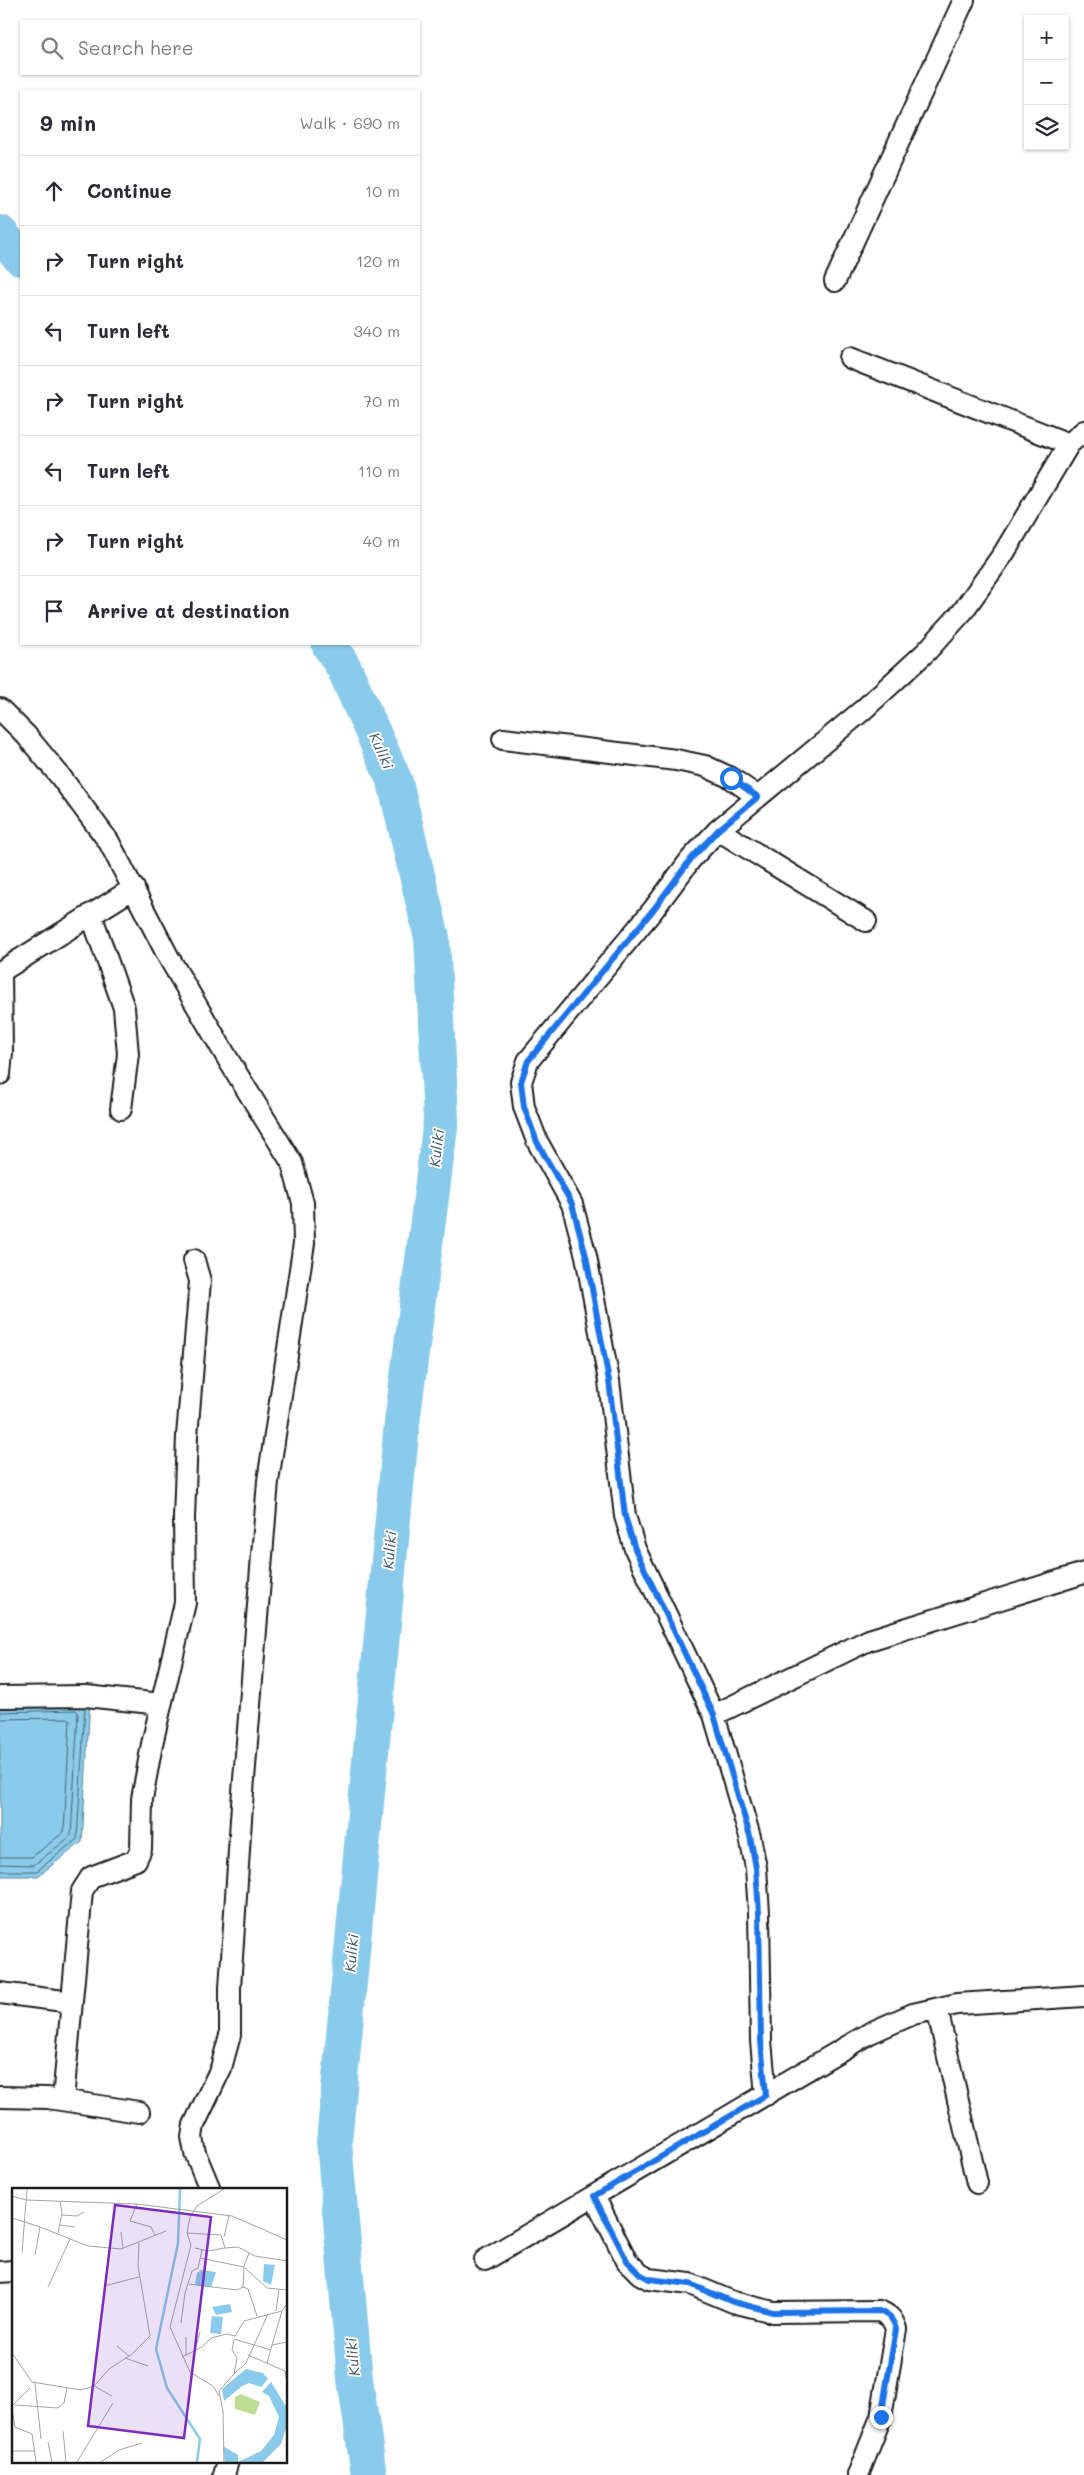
<!DOCTYPE html>
<meta charset="utf-8">
<style>
:root{--surface:#fff;--page:#f7f7f7;--text:#2b2b33;--muted:#7c7c81;--line:#e1e1e2}
body{margin:0;font-family:Mali,sans-serif;background:var(--page);color:var(--text)}
.controls{position:absolute;right:15px;top:15px;display:grid;overflow:hidden;border-radius:0px;box-shadow:0 1px 4px #0004}
.controls button{width:45px;height:45px;display:grid;place-items:center;padding:0;border:0;border-bottom:1px solid var(--line);background:var(--surface);color:var(--text);font:25px sans-serif}
.stop{position:absolute;width:15px;height:15px;margin:-11px;border:4px solid #1a73e8;border-radius:50%;background:#fff}
.stop.end{background:#1a73e8;border-color:#fff;box-shadow:0 1px 5px #0008}
.list{margin:0;padding:0;list-style:none}
h2{display:flex;justify-content:space-between;align-items:center;height:65px;margin:0;padding:0 20px;font-size:21px}
h2 small{font-size:16px;font-weight:400;color:var(--muted)}
.list li{display:grid;grid-template-columns:32px 1fr auto;gap:15px;align-items:center;box-sizing:border-box;height:70px;padding:0 20px;border-top:1px solid var(--line)}
.list b{display:block;font-size:19px;white-space:nowrap}
.list em{font-size:16px;font-style:normal;color:var(--muted)}
.icon{flex:none;width:28px;height:28px;fill:none;stroke:currentColor;stroke-width:2;stroke-linecap:round;stroke-linejoin:round}
.map{position:relative;flex:none;width:1084px;height:2475px;overflow:hidden}
.search{position:absolute;background:var(--surface);box-shadow:0 1px 4px #0004;left:20px;top:20px;width:400px;height:55px;display:flex;align-items:center;gap:12px;box-sizing:border-box;padding:0 18px;border-radius:0px;color:var(--muted);font-size:19px}
.panel{position:absolute;background:var(--surface);box-shadow:0 1px 4px #0004;left:20px;top:90px;width:400px;height:555px;border-radius:0px}
.map>svg:first-child{display:block}
.water{fill:#8acbeb;stroke:#5e8598}
.lines{fill:none;stroke-linecap:round;stroke-linejoin:round}
.shore{stroke:#48626f;stroke-width:1}
.river{stroke:#8acbeb;stroke-width:36}
.street-casing{stroke:#1c1c1c;stroke-width:24}
.street{stroke:#fff;stroke-width:20}
.route{stroke:#1a73e8;stroke-width:6}
.labels{text-anchor:middle;stroke-width:4;stroke-linejoin:round;paint-order:stroke}
.water-label{font-size:15px;font-style:italic;fill:#425964;stroke:#fff}
.inset-river{fill:none;stroke:#8acbeb;stroke-width:2.5}
.inset-road{fill:none;stroke:#a4a4a4;stroke-width:1}
.view{fill:#7b2cbf;fill-opacity:0.15;stroke:#7b2cbf;stroke-width:2.5}
.inset-edge{fill:none;stroke:#1c1c1c;stroke-width:2.5}
</style>
<div class="map">
<svg width="1084" height="2475" viewBox="0 0 1084 2475">
<rect width="100%" height="100%" fill="#fff"/>
<filter id="ink" filterUnits="userSpaceOnUse"><feTurbulence type="fractalNoise" baseFrequency=".02" numOctaves="2"/><feDisplacementMap in="SourceGraphic" scale="10" xChannelSelector="R" yChannelSelector="G"/><feConvolveMatrix kernelMatrix="1 2 1 2 8 2 1 2 1" color-interpolation-filters="sRGB"/></filter>
<g filter="url(#ink)">
<!-- water -->
<path class="water" d="M 90,1699 L 82,1842 L 38,1876 L 0,1876 L 0,1701 Z"/>
<g class="lines">
<!-- shore -->
<path class="shore" d="M 0,1712 L 76,1710 L 78,1713 L 71,1836 L 34,1865 L 0,1864
M 0,1719 L 68,1718 L 70,1720 L 64,1832 L 32,1857 L 0,1857
M 0,1871 L 37,1871 L 77,1839 L 85,1707"/>
<!-- river -->
<path class="river" d="M 0,233 L 21,258
M 329,644 L 344,668 L 395,782 L 432,938 L 441,1120 L 402,1423 L 334,2142 L 355,2379 L 369,2475"/>
<defs>
<path id="street" d="M 835,281 L 964,0
M 850,358 L 1069,444
M 0,709 L 26,735 L 60,776 L 109,842 L 169,958 L 229,1061 L 292,1163 L 303,1203 L 304,1243 L 268,1481 L 242,1804 L 230,1988 L 230,2035 L 221,2068 L 194,2125 L 192,2137 L 195,2153 L 210,2189
M 503,739 L 676,760 L 705,766 L 731,778 L 758,797
M 718,830 L 866,921
M 91,914 L 124,1008 L 128,1054 L 121,1109
M 0,972 L 134,888
M 0,1074 L 2,1052 L 1,972
M 0,1697 L 86,1696 L 161,1704
M 714,1715 L 869,1640 L 1084,1573
M 0,1993 L 72,2002
M 937,2009 L 977,2183
M 766,2095 L 761,2041 L 759,1913 L 756,1868 L 750,1837 L 714,1715 L 635,1549 L 625,1516 L 609,1381 L 586,1256 L 572,1204 L 537,1141 L 524,1107 L 521,1082 L 528,1061 L 653,910 L 691,859 L 718,830 L 863,710 L 927,651 L 963,611 L 1004,553 L 1069,444 L 1084,431
M 0,2097 L 48,2098 L 139,2112
M 63,2100 L 82,1891 L 91,1877 L 136,1860 L 141,1849 L 142,1799 L 152,1744 L 185,1603 L 184,1518 L 187,1436 L 200,1281 L 194,1260
M 594,2196 L 627,2261 L 640,2274 L 649,2279 L 690,2284 L 733,2302 L 773,2312 L 879,2311 C 889,2315 893,2319 896,2329 L 881,2417 L 858,2475
M 485,2260 L 870,2033 L 913,2014 L 957,2004 L 1084,1996
M 0,2272 L 14,2271
M 224,2475 L 228,2461"/>
</defs>
<!-- street casing -->
<use href="#street" class="street-casing"/>
<!-- street -->
<use href="#street" class="street"/>
</g>
</g>
<g class="lines" filter="url(#ink)">
<!-- route -->
<path class="route" d="M 731,778 L 758,797 L 718,830 L 691,859 L 653,910 L 528,1061 L 521,1082 L 524,1107 L 537,1142 L 572,1204 L 586,1256 L 609,1381 L 625,1516 L 635,1549 L 714,1715 L 750,1836 L 756,1868 L 759,1913 L 761,2041 L 766,2095 L 594,2196 L 627,2261 L 640,2274 L 649,2279 L 690,2284 L 733,2302 L 773,2312 L 879,2311 C 889,2315 893,2319 896,2329 L 881,2417"/>
</g>
<g class="labels">
<!-- water labels -->
<g class="water-label">
<text transform="translate(381 751) rotate(66)" y="5">Kuliki</text>
<text transform="translate(437 1148) rotate(-83)" y="5">Kuliki</text>
<text transform="translate(390 1550) rotate(-85)" y="5">Kuliki</text>
<text transform="translate(352 1953) rotate(-85)" y="5">Kuliki</text>
<text transform="translate(353 2357) rotate(-95)" y="5">Kuliki</text>
</g>
</g>
<!-- overview -->
<g transform="translate(12 2188)">
<rect width="275" height="275" fill="#fff"/>
<path d="M 229,206 L 248,214 L 243,227 L 223,221 L 223,209 Z" fill="#bede96"/>
<path d="M 252,76 L 263,77 L 259,97 L 251,93 ZM 189,82 L 204,84 L 199,99 L 183,97 L 185,85 ZM 218,116 L 220,124 L 204,127 L 200,119 ZM 200,128 L 211,129 L 209,146 L 198,145 ZM 234,181 L 251,185 L 256,191 L 249,199 L 237,195 L 230,198 L 212,213 L 210,201 ZM 259,194 L 275,220 L 275,237 L 269,256 L 251,274 L 213,274 L 211,258 L 226,267 L 226,274 L 249,263 L 262,247 L 267,229 L 257,208 L 250,204 Z" fill="#8acbeb"/>
<path class="inset-river" d="M 168,1 L 166,55 L 144,161 L 155,200 L 188,251 L 185,274"/>
<path class="inset-road" d="M 0,8 L 14,12 L 125,16 L 220,28 L 275,52M 125,16 L 118,33 L 139,39 L 143,47M 50,27 L 65,28 L 72,24M 0,30 L 28,39 L 23,67M 48,37 L 63,39M 28,39 L 76,58 L 109,61 L 154,43M 109,44 L 111,60M 46,45 L 50,25 L 48,13M 175,45 L 209,47 L 213,60 L 226,59 L 243,68 L 275,73M 212,49 L 217,28M 183,60 L 196,63 L 213,60M 10,65 L 15,1M 237,65 L 232,78 L 231,99 L 236,101 L 245,128M 188,70 L 232,79M 233,80 L 255,100 L 275,102M 177,96 L 225,102 L 231,99M 92,98 L 127,89M 36,99 L 58,51M 264,123 L 267,101M 169,135 L 173,105 L 180,83 L 186,80 L 190,62M 0,146 L 0,163M 174,149 L 174,167M 222,151 L 259,162M 260,157 L 270,123M 105,158 L 117,168M 183,163 L 188,144M 0,165 L 20,194 L 69,202 L 82,198 L 97,181 L 120,166 L 138,148 L 126,78 L 127,55M 236,167 L 273,183 L 275,194M 170,169 L 190,159 L 199,150 L 215,146 L 223,148 L 232,133 L 270,123 L 275,116M 113,170 L 136,178M 255,175 L 260,157 L 275,154M 222,186 L 234,175 L 256,126M 23,195 L 29,251M 82,198 L 100,208M 207,208 L 201,198 L 178,184 L 158,139 L 179,57 L 175,45 L 178,29 L 185,18 L 212,1M 3,217 L 46,220 L 52,215 L 55,200M 0,218 L 18,200M 0,221 L 3,239 L 20,246 L 24,274M 51,243 L 54,274M 36,254 L 40,274M 0,263 L 23,263M 65,274 L 101,215M 89,274 L 107,262 L 130,255M 212,274 L 211,223 L 207,203 L 222,186 L 225,170 L 220,162 L 222,152"/>
<path class="view" d="M 103,17 L 199,29 L 172,250 L 76,238 Z"/>
<rect width="275" height="275" class="inset-edge"/>
</g>
</svg>
<div class="controls">
<button>+</button>
<button>−</button>
<button><svg class="icon" aria-label="layers" viewBox="0 0 24 24"><path d="M12 4l9 5-9 5-9-5zM3 14l9 5 9-5"/></svg></button>
</div>
<div class="stop" style="left:731px;top:778px"></div>
<div class="stop end" style="left:881px;top:2417px"></div>
<div class="search"><svg class="icon" aria-label="search" viewBox="0 0 24 24"><circle cx="10" cy="10" r="6"/><path d="M15 15l6 6"/></svg>Search here</div>
<section class="panel">
<h2>9 min<small>Walk · 690 m</small></h2>
<ul class="list">
<li><svg class="icon" aria-label="ahead" viewBox="0 0 24 24"><path d="M12 20V5M6 11l6-6 6 6"/></svg><div><b>Continue</b></div><em>10 m</em></li>
<li><svg class="icon" aria-label="right" viewBox="0 0 24 24"><path d="M7 20v-9h11M14 6l5 5-5 5"/></svg><div><b>Turn right</b></div><em>120 m</em></li>
<li><svg class="icon" aria-label="left" viewBox="0 0 24 24"><path d="M17 20v-9H6M10 6l-5 5 5 5"/></svg><div><b>Turn left</b></div><em>340 m</em></li>
<li><svg class="icon" aria-label="right" viewBox="0 0 24 24"><path d="M7 20v-9h11M14 6l5 5-5 5"/></svg><div><b>Turn right</b></div><em>70 m</em></li>
<li><svg class="icon" aria-label="left" viewBox="0 0 24 24"><path d="M17 20v-9H6M10 6l-5 5 5 5"/></svg><div><b>Turn left</b></div><em>110 m</em></li>
<li><svg class="icon" aria-label="right" viewBox="0 0 24 24"><path d="M7 20v-9h11M14 6l5 5-5 5"/></svg><div><b>Turn right</b></div><em>40 m</em></li>
<li><svg class="icon" aria-label="arrive" viewBox="0 0 24 24"><path d="M6 21V4h12l-3 4 3 4H6"/></svg><div><b>Arrive at destination</b></div></li>
</ul>
</section>
</div>
